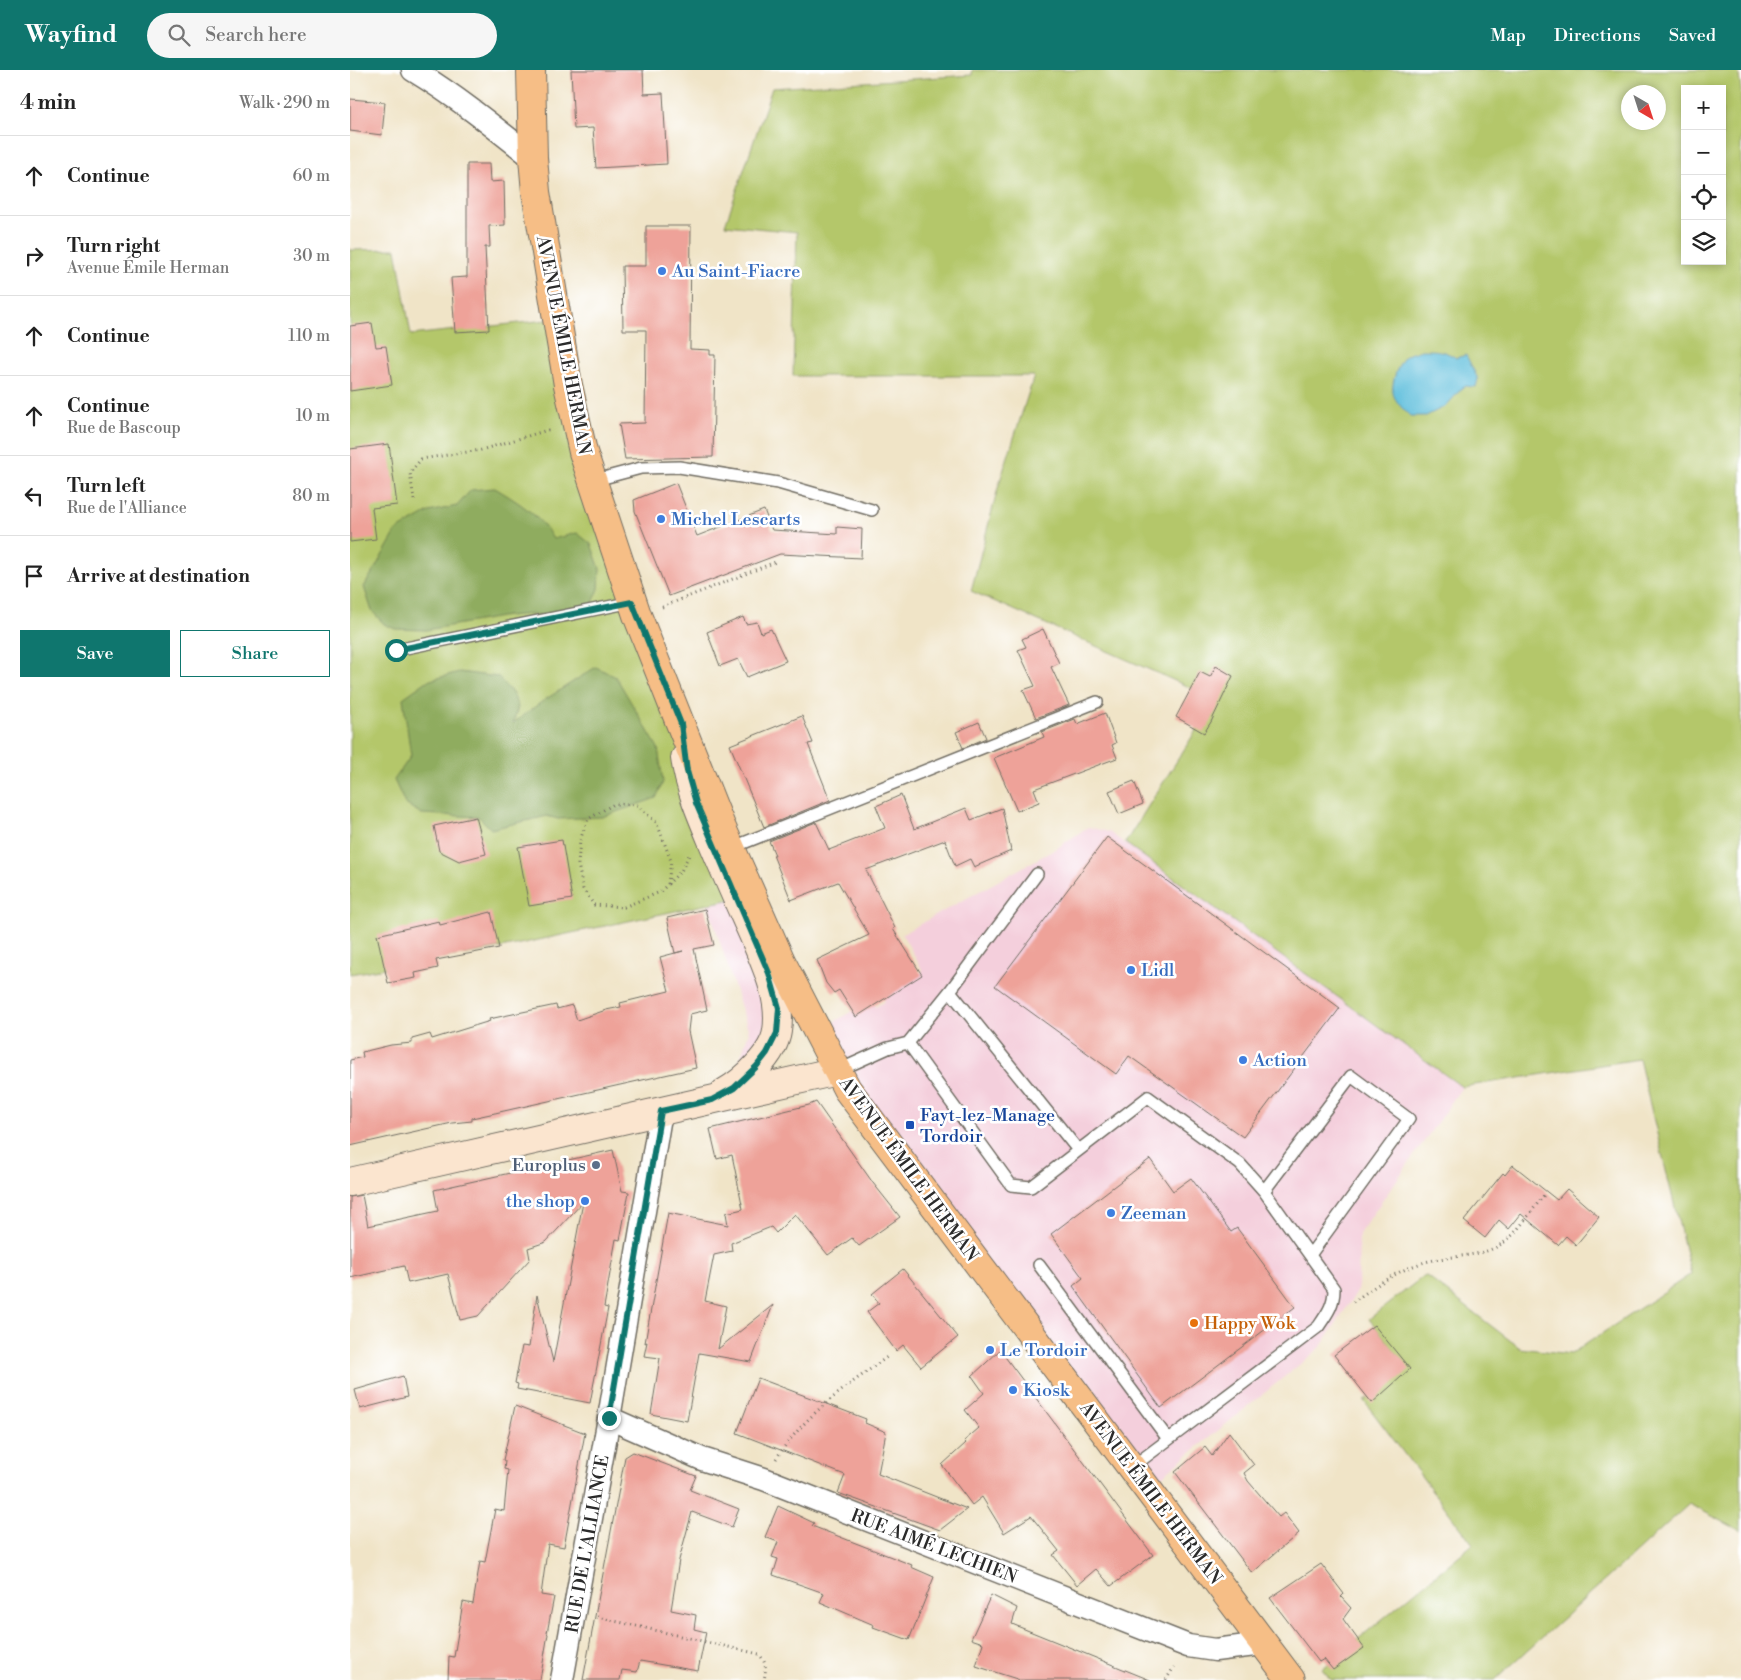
<!DOCTYPE html>
<meta charset="utf-8">
<style>
:root{--surface:#fff;--page:#f6f6f6;--text:#222;--muted:#767676;--line:#e0e0e0;--accent:#0f766e}
body{margin:0;font-family:"Libre Bodoni",serif;background:var(--page);color:var(--text)}
.controls{position:absolute;right:15px;top:15px;display:grid;overflow:hidden;border-radius:0px;box-shadow:0 2px 8px #0003}
.controls button{width:45px;height:45px;display:grid;place-items:center;padding:0;border:0;border-bottom:1px solid var(--line);background:var(--surface);color:var(--text);font:25px sans-serif}
.compass{position:absolute;left:1271px;top:15px;width:45px;height:45px;border-radius:50%;background:var(--surface);box-shadow:0 2px 8px #0003;rotate:141deg}
.stop{position:absolute;width:15px;height:15px;margin:-11px;border:4px solid #0f766e;border-radius:50%;background:#fff}
.stop.end{background:#0f766e;border-color:#fff;box-shadow:0 1px 5px #0008}
.list{margin:0;padding:0;list-style:none}
h2{display:flex;justify-content:space-between;align-items:center;height:65px;margin:0;padding:0 20px;font-size:21px}
h2 small{font-size:16px;font-weight:400;color:var(--muted)}
.list li{display:grid;grid-template-columns:32px 1fr auto;gap:15px;align-items:center;box-sizing:border-box;height:80px;padding:0 20px;border-top:1px solid var(--line)}
.list b{display:block;font-size:19px;white-space:nowrap}
.list p{margin:0;font-size:16px;white-space:nowrap;color:var(--muted)}
.list em{font-size:16px;font-style:normal;color:var(--muted)}
.actions{display:flex;gap:10px;padding:15px 20px}
.actions a{flex:1;padding:11px 0;border:1px solid var(--accent);border-radius:0px;text-align:center;font-size:18px;color:var(--accent)}
.actions .main{background:var(--accent);color:#fff}
.icon{flex:none;width:28px;height:28px;fill:none;stroke:currentColor;stroke-width:2;stroke-linecap:round;stroke-linejoin:round}
.map{position:relative;flex:none;width:1391px;height:1610px;overflow:hidden}
header{display:flex;align-items:center;gap:30px;box-sizing:border-box;height:70px;padding:0 25px;background:var(--accent);color:#fff}
header strong{font-size:24px}
nav{display:flex;gap:28px;margin-inline-start:auto;font-size:18px}
.search{width:350px;height:45px;background:var(--page);display:flex;align-items:center;gap:12px;box-sizing:border-box;padding:0 18px;border-radius:28px;color:var(--muted);font-size:19px}
main{display:flex}
aside{flex:1;background:var(--surface)}
.map>svg:first-child{display:block}
.built{fill:#f4cfdc}
.green{fill:#b4c76b;stroke:#70794b;fill-rule:evenodd}
.forest{fill:#8fac5f;stroke:#5d6c45}
.water{fill:#5cbddb;stroke:#447483}
.building{fill:#eea299}
.lines{fill:none;stroke-linecap:round;stroke-linejoin:round}
.lane-casing{stroke:#706c62;stroke-width:14}
.street-casing{stroke:#706c62;stroke-width:25}
.secondary-casing{stroke:#706c62;stroke-width:30}
.primary-casing{stroke:#706c62;stroke-width:30}
.path{stroke:#706c62;stroke-width:3;stroke-dasharray:1 4;stroke-linecap:butt}
.lane{stroke:#fff;stroke-width:11}
.street{stroke:#fff;stroke-width:22}
.secondary{stroke:#fbe5cf;stroke-width:28}
.primary{stroke:#f6be86;stroke-width:28}
.route{stroke:#0f766e;stroke-width:6}
.shop-dot{fill:#3f7fe0;stroke:#fff;stroke-width:2}
.transit-dot{fill:#1a4fb4;stroke:#fff;stroke-width:2}
.service-dot{fill:#5c6f8a;stroke:#fff;stroke-width:2}
.food-dot{fill:#e8710a;stroke:#fff;stroke-width:2}
.labels{text-anchor:middle;stroke-width:5;stroke-linejoin:round;paint-order:stroke}
.shop-label{font-size:18px;fill:#366cbe;stroke:#fff;text-anchor:start}
.street-label{font-size:18px;fill:#2b2b2b;stroke:#fff}
.transit-label{font-size:18px;fill:#164399;stroke:#fff;text-anchor:start}
.service-label{font-size:18px;fill:#4e5e75;stroke:#fff;text-anchor:end}
.food-label{font-size:18px;fill:#c56008;stroke:#fff;text-anchor:start}
</style>
<header>
<strong>Wayfind</strong>
<div class="search"><svg class="icon" aria-label="search" viewBox="0 0 24 24"><circle cx="10" cy="10" r="6"/><path d="M15 15l6 6"/></svg>Search here</div>
<nav><a>Map</a><a>Directions</a><a>Saved</a></nav>
</header>
<main>
<aside>
<h2>4 min<small>Walk · 290 m</small></h2>
<ul class="list">
<li><svg class="icon" aria-label="ahead" viewBox="0 0 24 24"><path d="M12 20V5M6 11l6-6 6 6"/></svg><div><b>Continue</b></div><em>60 m</em></li>
<li><svg class="icon" aria-label="right" viewBox="0 0 24 24"><path d="M7 20v-9h11M14 6l5 5-5 5"/></svg><div><b>Turn right</b><p>Avenue Émile Herman</p></div><em>30 m</em></li>
<li><svg class="icon" aria-label="ahead" viewBox="0 0 24 24"><path d="M12 20V5M6 11l6-6 6 6"/></svg><div><b>Continue</b></div><em>110 m</em></li>
<li><svg class="icon" aria-label="ahead" viewBox="0 0 24 24"><path d="M12 20V5M6 11l6-6 6 6"/></svg><div><b>Continue</b><p>Rue de Bascoup</p></div><em>10 m</em></li>
<li><svg class="icon" aria-label="left" viewBox="0 0 24 24"><path d="M17 20v-9H6M10 6l-5 5 5 5"/></svg><div><b>Turn left</b><p>Rue de l'Alliance</p></div><em>80 m</em></li>
<li><svg class="icon" aria-label="arrive" viewBox="0 0 24 24"><path d="M6 21V4h12l-3 4 3 4H6"/></svg><div><b>Arrive at destination</b></div></li>
</ul>
<div class="actions"><a class="main">Save</a><a>Share</a></div>
</aside>
<div class="map">
<svg width="1391" height="1610" viewBox="0 0 1391 1610">
<rect width="100%" height="100%" fill="#fff"/>
<filter id="ink" filterUnits="userSpaceOnUse"><feTurbulence type="fractalNoise" baseFrequency=".02" numOctaves="2"/><feDisplacementMap in="SourceGraphic" scale="10" xChannelSelector="R" yChannelSelector="G"/><feConvolveMatrix kernelMatrix="1 2 1 2 8 2 1 2 1" color-interpolation-filters="sRGB"/></filter>
<filter id="wash" filterUnits="userSpaceOnUse"><feTurbulence type="fractalNoise" baseFrequency=".0096" numOctaves="4" result="noise"/><feDisplacementMap in="SourceGraphic" scale="20" xChannelSelector="R" yChannelSelector="G"/><feGaussianBlur stdDeviation="1.12" result="paint"/><feColorMatrix in="noise" values="0 0 0 0 0 0 0 0 0 0 0 0 0 0 0 0 0 1.4 0 .05"/><feComposite in="paint" operator="in"/></filter>
<g filter="url(#wash)">
<rect width="100%" height="100%" fill="#f0e4c7"/>
<!-- built -->
<path class="built" d="M 738,757 L 759,762 L 1112,1017 L 1009,1164 L 1008,1220 L 970,1278 L 797,1418 L 467,962 L 521,930 L 526,937 L 535,931 L 531,924 L 573,901 L 552,864 L 704,780 Z
M 387,828 L 427,963 L 386,1000 L 399,962 L 358,835 Z"/>
<!-- green -->
<path class="green" d="M 622,0 L 1388,0 L 1391,19 L 1391,1461 L 1339,1434 L 1145,1610 L 981,1610 L 972,1599 L 1123,1474 L 1014,1331 L 1057,1296 L 1019,1249 L 1075,1205 L 1170,1278 L 1221,1284 L 1341,1204 L 1289,989 L 1112,1017 L 775,773 L 866,629 L 621,521 L 649,414 L 684,306 L 443,306 L 447,162 L 375,155 L 422,18 L 622,5 ZM 1335,19 L 1372,19 L 1372,191 L 1335,191 ZM 1278,22 L 1308,22 L 1308,52 L 1278,52 Z
M 46,179 L 61,265 L 206,249 L 218,315 L 387,828 L 146,879 L 0,904 L 0,180 Z"/>
<!-- forest -->
<path class="forest" d="M 145,418 C 168,432 190,445 203,469 L 227,463 L 241,474 L 250,499 L 249,519 L 242,535 L 220,548 L 182,544 L 157,546 L 76,560 L 45,559 L 34,554 L 22,541 L 14,517 L 47,460 L 79,442 L 107,436 L 121,420 Z
M 246,597 L 266,607 L 308,678 L 313,712 L 306,728 L 252,747 L 208,749 L 197,746 L 141,759 L 129,747 L 72,744 L 55,734 L 44,710 L 61,686 L 53,628 L 77,611 L 109,602 L 148,607 L 163,624 L 168,637 L 163,653 L 193,631 Z"/>
<!-- water -->
<path class="water" d="M 1071,280 C 1085,280 1095,280 1106,288 L 1116,285 L 1128,309 L 1126,317 L 1114,316 L 1096,336 L 1076,346 L 1060,346 C 1054,340 1045,332 1043,323 C 1041,314 1048,291 1056,286 C 1059,283 1067,282 1071,280 Z"/>
<g id="blocks">
<!-- building -->
<path class="building" d="M 221,0 L 293,0 L 294,24 L 313,23 L 317,94 L 246,98 L 243,58 L 224,59 Z
M 0,29 L 35,32 L 32,65 L 0,61 Z
M 117,94 L 139,94 L 140,112 L 154,111 L 155,155 L 139,156 L 140,177 L 135,177 L 139,260 L 105,262 L 101,208 L 117,207 Z
M 296,156 L 341,156 L 340,279 L 360,280 L 360,285 L 365,285 L 363,387 L 275,389 L 269,354 L 295,353 L 296,260 L 273,260 L 272,196 L 296,196 Z
M 22,253 L 26,277 L 36,276 L 42,315 L 0,321 L 0,256 Z
M 39,374 L 47,435 L 22,438 L 26,469 L 0,472 L 0,379 Z
M 326,413 L 347,466 L 414,440 L 422,460 L 487,464 L 487,457 L 512,459 L 511,488 L 430,484 L 319,526 L 285,441 L 284,430 Z
M 393,547 L 396,554 L 407,552 L 411,563 L 421,559 L 436,591 L 397,607 L 388,589 L 370,596 L 357,562 Z
M 693,559 L 709,593 L 701,597 L 719,635 L 686,648 L 673,620 L 685,616 L 668,580 L 676,577 L 672,569 Z
M 866,596 L 883,606 L 861,652 L 854,663 L 826,647 L 850,602 L 860,607 Z
M 755,643 L 766,673 L 762,675 L 767,688 L 684,719 L 689,732 L 667,741 L 644,688 L 694,667 L 692,662 L 725,649 L 727,654 Z
M 452,646 L 463,673 L 458,674 L 480,730 L 414,757 L 380,675 Z
M 629,652 L 636,668 L 613,678 L 606,662 Z
M 784,711 L 793,734 L 769,744 L 759,721 Z
M 551,725 L 564,759 L 616,738 L 621,750 L 652,738 L 661,781 L 624,797 L 620,789 L 605,796 L 595,770 L 516,800 L 545,858 L 543,859 L 572,905 L 506,947 L 489,920 L 484,923 L 476,913 L 467,890 L 519,865 L 488,812 L 441,830 L 423,785 L 425,785 L 419,771 L 466,752 L 479,780 L 535,758 L 526,736 Z
M 126,747 L 136,784 L 109,791 L 89,781 L 84,756 Z
M 757,767 L 990,938 L 893,1067 L 779,986 L 766,1004 L 645,916 Z
M 212,770 L 222,829 L 179,836 L 168,777 Z
M 355,839 L 364,875 L 344,879 L 357,940 L 340,944 L 338,961 L 346,998 L 145,1043 L 122,1048 L 122,1051 L 102,1053 L 0,1076 L 0,990 L 13,987 L 12,982 L 41,975 L 62,973 L 62,969 L 80,964 L 82,969 L 140,951 L 139,949 L 206,935 L 207,939 L 222,935 L 227,950 L 256,940 L 271,937 L 270,933 L 319,921 L 310,887 L 333,881 L 325,883 L 317,848 Z
M 141,842 L 149,878 L 86,890 L 88,898 L 65,903 L 66,908 L 38,913 L 27,865 L 89,851 L 90,855 Z
M 466,1032 L 523,1113 L 550,1147 L 509,1176 L 502,1168 L 478,1185 L 445,1144 L 426,1163 L 421,1157 L 381,1173 L 382,1181 L 364,1185 L 355,1231 L 376,1236 L 368,1279 L 423,1235 L 401,1292 L 349,1283 L 337,1351 L 301,1344 L 310,1288 L 294,1286 L 297,1272 L 295,1273 L 318,1143 L 378,1155 L 376,1143 L 393,1139 L 382,1085 L 367,1089 L 360,1059 L 459,1035 Z
M 263,1080 L 272,1121 L 279,1122 L 270,1170 L 266,1169 L 254,1237 L 258,1238 L 240,1333 L 167,1319 L 168,1314 L 165,1313 L 172,1276 L 179,1277 L 187,1225 L 203,1292 L 233,1132 L 196,1172 L 178,1178 L 180,1189 L 128,1246 L 110,1250 L 98,1204 L 58,1213 L 54,1196 L 0,1208 L 0,1127 L 12,1125 L 18,1156 L 88,1141 L 84,1120 Z
M 800,1089 L 823,1121 L 841,1108 L 881,1162 L 887,1158 L 945,1237 L 811,1338 L 723,1216 L 733,1208 L 701,1164 Z
M 1163,1095 L 1207,1130 L 1217,1119 L 1249,1147 L 1226,1175 L 1216,1166 L 1208,1175 L 1171,1144 L 1159,1159 L 1149,1150 L 1135,1168 L 1114,1151 L 1153,1103 L 1155,1105 Z
M 553,1199 L 608,1267 L 571,1297 L 553,1275 L 546,1281 L 517,1242 L 529,1233 L 522,1224 Z
M 1024,1255 L 1060,1299 L 1022,1333 L 984,1285 Z
M 650,1280 L 803,1485 L 761,1516 L 746,1499 L 727,1515 L 703,1485 L 709,1481 L 681,1446 L 654,1463 L 632,1427 L 622,1435 L 592,1395 L 616,1373 L 614,1371 L 629,1358 L 615,1340 L 634,1323 L 622,1306 Z
M 53,1306 L 57,1327 L 10,1339 L 5,1320 Z
M 408,1308 L 516,1349 L 515,1353 L 536,1362 L 528,1404 L 617,1439 L 590,1460 L 488,1423 L 495,1405 L 387,1363 Z
M 165,1336 L 235,1363 L 214,1477 L 198,1474 L 191,1525 L 204,1527 L 197,1563 L 198,1564 L 190,1610 L 98,1610 L 99,1586 L 104,1587 L 113,1532 L 123,1534 L 130,1491 L 135,1492 L 145,1439 L 154,1441 L 158,1400 L 154,1399 L 155,1391 L 153,1390 Z
M 879,1362 L 904,1395 L 894,1403 L 898,1411 L 929,1447 L 934,1443 L 949,1463 L 902,1503 L 825,1402 L 855,1377 L 862,1386 Z
M 283,1382 L 346,1406 L 340,1420 L 389,1439 L 382,1457 L 342,1442 L 329,1490 L 321,1540 L 346,1545 L 344,1559 L 356,1562 L 348,1601 L 290,1591 L 287,1602 L 272,1600 L 270,1610 L 233,1610 L 275,1387 Z
M 428,1436 L 464,1453 L 462,1456 L 562,1495 L 561,1497 L 584,1507 L 559,1570 L 523,1557 L 524,1555 L 470,1532 L 474,1523 L 423,1505 L 428,1489 L 422,1487 L 428,1472 L 415,1467 Z
M 971,1494 L 994,1524 L 991,1527 L 1001,1538 L 993,1549 L 1014,1578 L 983,1600 L 974,1589 L 969,1592 L 920,1528 Z
M 641,1525 L 667,1538 L 662,1554 L 800,1610 L 670,1610 L 626,1596 L 633,1573 L 621,1569 Z"/>
</g>
</g>
<g filter="url(#ink)">
<use href="#blocks" fill-opacity="0" stroke="#706c62" stroke-width="1"/>
<g class="lines">
<defs>
<path id="lane" d="M 242,411 L 291,398 L 329,397 L 428,413 L 522,440
M 46,580 L 282,532
M 381,778 L 747,632
M 600,921 L 728,1080
M 558,973 L 661,1115 L 681,1117 L 798,1027 L 890,1094 L 914,1121 L 984,1219 C 984,1235 977,1244 968,1257 L 782,1397
M 487,1001 L 538,978 L 558,973 L 600,921 L 687,804
M 914,1121 L 1001,1006 L 1059,1049 L 960,1185
M 689,1195 L 818,1369"/>
<path id="street" d="M 63,0 C 106,26 144,57 183,88
M 259,1348 L 352,1389 L 414,1409 L 838,1576 L 865,1580 L 913,1574
M 212,1610 L 259,1348 L 311,1041"/>
<path id="secondary" d="M 335,688 C 339,716 350,742 361,768 C 375,802 390,835 405,869 C 417,898 432,929 427,961 C 424,984 394,1012 374,1023
M 0,1112 L 487,1001"/>
<path id="primary" d="M 181,0 L 183,88 L 186,122 L 218,315 L 233,382 L 287,545 L 371,756 L 431,891 L 497,1019 L 941,1610"/>
</defs>
<!-- lane casing -->
<use href="#lane" class="lane-casing"/>
<!-- street casing -->
<use href="#street" class="street-casing"/>
<!-- secondary casing -->
<use href="#secondary" class="secondary-casing"/>
<!-- primary casing -->
<use href="#primary" class="primary-casing"/>
<!-- path -->
<path class="path" d="M 64,430 L 60,403 L 71,389 L 131,380 L 201,359
M 312,537 L 428,491
M 318,814 L 321,791 L 307,753 L 287,735 L 264,734 L 238,749 L 230,770 L 228,794 L 233,819 L 244,835 L 274,837 L 310,822 L 331,801 L 339,785
M 1003,1232 C 1028,1214 1053,1196 1084,1190 C 1107,1185 1133,1187 1153,1173 C 1165,1166 1185,1136 1195,1124
M 426,1389 C 454,1345 496,1317 537,1287
M 247,1547 L 409,1584 C 417,1593 416,1599 414,1610
M 816,1610 L 824,1597"/>
<!-- lane -->
<use href="#lane" class="lane"/>
<!-- street -->
<use href="#street" class="street"/>
<!-- secondary -->
<use href="#secondary" class="secondary"/>
<!-- primary -->
<use href="#primary" class="primary"/>
</g>
</g>
<g class="lines" filter="url(#ink)">
<!-- route -->
<path class="route" d="M 46,580 L 282,532 L 331,654 L 337,701 L 346,733 L 419,903 L 429,938 L 427,963 L 417,983 L 406,997 L 384,1018 L 362,1030 L 311,1041 L 259,1348"/>
</g>
<!-- markers -->
<g class="shop-dot">
<circle cx="312" cy="201" r="5"/>
<circle cx="311" cy="449" r="5"/>
<circle cx="781" cy="900" r="5"/>
<circle cx="893" cy="990" r="5"/>
<circle cx="235" cy="1131" r="5"/>
<circle cx="761" cy="1143" r="5"/>
<circle cx="640" cy="1280" r="5"/>
<circle cx="663" cy="1320" r="5"/>
</g>
<rect class="transit-dot" x="555" y="1050" width="10" height="10" rx="2.5"/>
<circle class="service-dot" cx="246" cy="1095" r="5"/>
<circle class="food-dot" cx="844" cy="1253" r="5"/>
<g class="labels">
<!-- shop labels -->
<g class="shop-label">
<text x="322" y="207">Au Saint-Fiacre</text>
<text x="321" y="455">Michel Lescarts</text>
<text x="791" y="906">Lidl</text>
<text x="903" y="996">Action</text>
<text x="225" y="1137" text-anchor="end">the shop</text>
<text x="771" y="1149">Zeeman</text>
<text x="650" y="1286">Le Tordoir</text>
<text x="673" y="1326">Kiosk</text>
</g>
<!-- street labels -->
<g class="street-label">
<text transform="translate(214 275) rotate(79)" y="6">AVENUE ÉMILE HERMAN</text>
<text transform="translate(559 1099) rotate(54)" y="6">AVENUE ÉMILE HERMAN</text>
<text transform="translate(801 1423) rotate(53)" y="6">AVENUE ÉMILE HERMAN</text>
<text transform="translate(237 1474) rotate(-80)" y="6">RUE DE L'ALLIANCE</text>
<text transform="translate(584 1476) rotate(21)" y="6">RUE AIMÉ LECHIEN</text>
</g>
<!-- transit labels -->
<g class="transit-label">
<text x="570" y="1051">Fayt-lez-Manage<tspan x="570" dy="21">Tordoir</tspan></text>
</g>
<!-- service labels -->
<g class="service-label">
<text x="236" y="1101">Europlus</text>
</g>
<!-- food labels -->
<g class="food-label">
<text x="854" y="1259">Happy Wok</text>
</g>
</g>
</svg>
<div class="controls">
<button>+</button>
<button>−</button>
<button><svg class="icon" aria-label="locate" viewBox="0 0 24 24"><circle cx="12" cy="12" r="6"/><path d="M12 2v4M12 18v4M2 12h4M18 12h4"/></svg></button>
<button><svg class="icon" aria-label="layers" viewBox="0 0 24 24"><path d="M12 4l9 5-9 5-9-5zM3 14l9 5 9-5"/></svg></button>
</div>
<svg class="compass" viewBox="-18 -18 36 36"><path d="M0-13l5 13h-10z" fill="#e53935"/><path d="M0 13l5-13h-10z" fill="#767676"/></svg>
<div class="stop" style="left:46px;top:580px"></div>
<div class="stop end" style="left:259px;top:1348px"></div>
</div>
</main>
